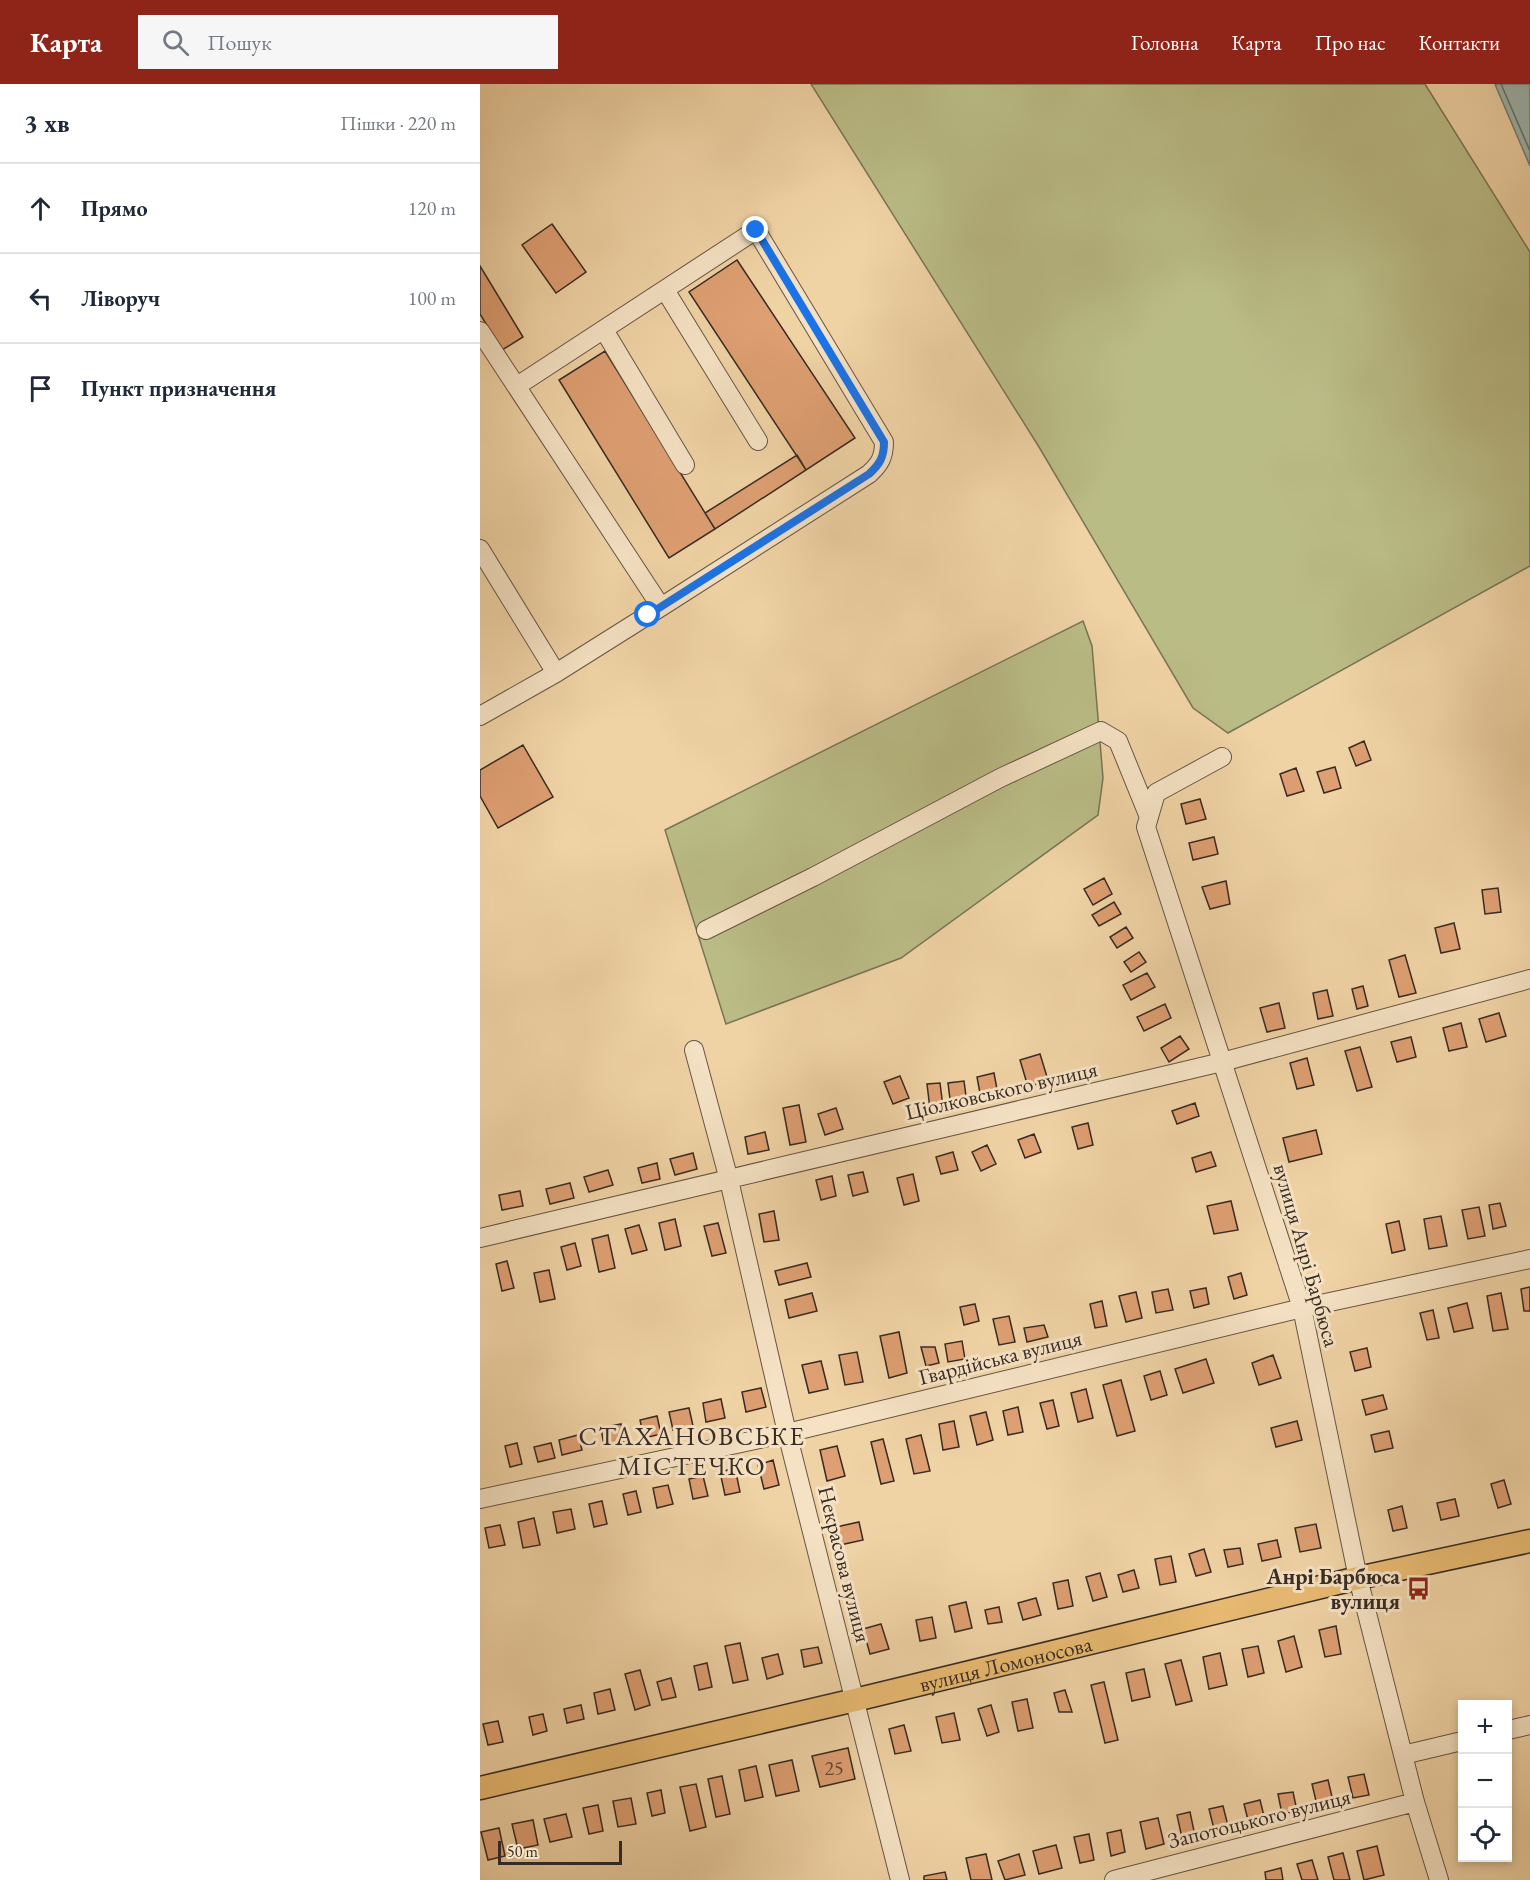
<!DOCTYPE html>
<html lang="uk">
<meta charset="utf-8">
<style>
:root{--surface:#fff;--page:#f6f6f7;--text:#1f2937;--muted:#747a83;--line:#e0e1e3;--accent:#8f2418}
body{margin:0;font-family:"EB Garamond",serif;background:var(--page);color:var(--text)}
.controls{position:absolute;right:18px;bottom:18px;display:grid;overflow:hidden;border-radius:0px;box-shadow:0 3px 9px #0003}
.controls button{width:54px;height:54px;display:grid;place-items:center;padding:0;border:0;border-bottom:2px solid var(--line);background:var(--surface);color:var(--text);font:30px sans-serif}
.scale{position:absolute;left:18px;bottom:15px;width:124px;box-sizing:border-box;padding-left:6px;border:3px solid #382b24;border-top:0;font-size:16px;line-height:21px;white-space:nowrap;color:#382b24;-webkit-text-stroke:4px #f5e2c4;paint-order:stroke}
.stop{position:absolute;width:18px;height:18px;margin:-14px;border:4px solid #1a73e8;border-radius:50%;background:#fff}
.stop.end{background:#1a73e8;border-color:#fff;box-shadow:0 2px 6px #0008}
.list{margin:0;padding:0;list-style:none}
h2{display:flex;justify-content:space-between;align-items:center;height:78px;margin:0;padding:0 24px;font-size:26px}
h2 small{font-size:20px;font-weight:400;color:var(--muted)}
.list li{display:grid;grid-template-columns:39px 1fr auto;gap:18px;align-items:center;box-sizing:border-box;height:90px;padding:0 24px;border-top:2px solid var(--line)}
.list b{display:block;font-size:22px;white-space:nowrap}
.list em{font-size:20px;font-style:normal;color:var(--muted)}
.icon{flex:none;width:33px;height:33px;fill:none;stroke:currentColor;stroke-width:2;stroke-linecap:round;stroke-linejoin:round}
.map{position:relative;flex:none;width:1050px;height:1796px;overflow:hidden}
header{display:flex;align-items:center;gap:36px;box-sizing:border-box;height:84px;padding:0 30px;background:var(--accent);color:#fff}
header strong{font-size:28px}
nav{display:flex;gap:33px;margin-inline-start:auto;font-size:21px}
.search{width:420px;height:54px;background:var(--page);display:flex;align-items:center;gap:15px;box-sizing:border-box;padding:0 21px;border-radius:0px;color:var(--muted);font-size:22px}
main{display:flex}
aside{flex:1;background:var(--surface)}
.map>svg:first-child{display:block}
.green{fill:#babc86;stroke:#797455;stroke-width:1.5}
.water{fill:#9db6af;stroke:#757e77;stroke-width:1.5}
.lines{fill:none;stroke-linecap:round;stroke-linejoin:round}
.shore{stroke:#6a706a;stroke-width:1.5}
.building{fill:#de9f72;stroke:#382b24;stroke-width:1.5}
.minor-casing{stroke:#654;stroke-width:20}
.major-casing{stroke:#382b24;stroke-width:25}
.minor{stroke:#f5e2c4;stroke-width:18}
.major{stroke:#e8ba72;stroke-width:22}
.route{stroke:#1a73e8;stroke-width:8}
.labels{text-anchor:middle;stroke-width:6;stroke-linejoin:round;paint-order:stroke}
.number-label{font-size:20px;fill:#624838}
.street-label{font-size:22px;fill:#382b24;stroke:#f5e2c4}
.poi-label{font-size:22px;font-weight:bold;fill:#382b24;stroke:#f5e2c4;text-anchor:end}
.quarter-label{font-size:26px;letter-spacing:1.5px;fill:#382b24;stroke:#f5e2c4}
</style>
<header>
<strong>Карта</strong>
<div class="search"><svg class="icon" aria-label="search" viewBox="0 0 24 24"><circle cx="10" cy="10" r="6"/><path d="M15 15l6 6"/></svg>Пошук</div>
<nav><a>Головна</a><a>Карта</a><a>Про нас</a><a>Контакти</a></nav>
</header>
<main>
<aside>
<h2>3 хв<small>Пішки · 220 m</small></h2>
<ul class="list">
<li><svg class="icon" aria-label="ahead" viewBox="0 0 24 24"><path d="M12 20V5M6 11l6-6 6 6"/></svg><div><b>Прямо</b></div><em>120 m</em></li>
<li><svg class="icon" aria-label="left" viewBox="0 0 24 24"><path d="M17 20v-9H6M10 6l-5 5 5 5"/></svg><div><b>Ліворуч</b></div><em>100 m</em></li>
<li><svg class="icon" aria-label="arrive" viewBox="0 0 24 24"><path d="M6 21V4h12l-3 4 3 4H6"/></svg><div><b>Пункт призначення</b></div></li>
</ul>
</aside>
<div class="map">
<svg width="1050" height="1796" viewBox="0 0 1050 1796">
<rect width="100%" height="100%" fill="#f0d3a5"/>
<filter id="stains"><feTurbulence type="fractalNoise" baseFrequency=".00333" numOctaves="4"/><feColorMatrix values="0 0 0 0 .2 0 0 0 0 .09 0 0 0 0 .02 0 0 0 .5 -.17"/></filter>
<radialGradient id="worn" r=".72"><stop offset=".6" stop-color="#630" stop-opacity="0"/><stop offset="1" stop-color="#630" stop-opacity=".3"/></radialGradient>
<!-- green -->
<path class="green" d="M 331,0 L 945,0 L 1050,168 L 1050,482 L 748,649 L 713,624 L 559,363 Z
M 603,537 L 612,562 L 623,694 L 618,731 L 421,874 L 246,940 L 185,746 Z"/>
<!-- water -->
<path class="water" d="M 1015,0 L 1050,0 L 1050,82 L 1017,5 Z"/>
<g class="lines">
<!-- shore -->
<path class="shore" d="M 1021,0 L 1050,67"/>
</g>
<!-- building -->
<path class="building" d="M 72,140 L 106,188 L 76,209 L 42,161 Z
M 257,176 L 375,354 L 326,386 L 209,208 Z
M 0,182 L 43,253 L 22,266 L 0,230 Z
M 125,267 L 235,445 L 189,474 L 79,296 Z
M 317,371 L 326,386 L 235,445 L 225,429 Z
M 884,657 L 891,676 L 876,682 L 869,664 Z
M 43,661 L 73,713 L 18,744 L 0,712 L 0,686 Z
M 855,683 L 861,704 L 844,709 L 837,688 Z
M 816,684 L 824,707 L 807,712 L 800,690 Z
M 720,715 L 726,735 L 706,740 L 701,720 Z
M 734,753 L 738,770 L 713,776 L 709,759 Z
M 624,794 L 632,810 L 613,821 L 604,805 Z
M 746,797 L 750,820 L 730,825 L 722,803 Z
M 1018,804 L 1021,828 L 1005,830 L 1002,806 Z
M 634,818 L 641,830 L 619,842 L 612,831 Z
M 974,839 L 980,865 L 961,869 L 955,844 Z
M 646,843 L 653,854 L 637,864 L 630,853 Z
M 659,868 L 666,878 L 651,888 L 644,878 Z
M 925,871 L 936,909 L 919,913 L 909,876 Z
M 667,889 L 675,903 L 651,916 L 643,901 Z
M 883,902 L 888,922 L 877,925 L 872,905 Z
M 847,906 L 853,932 L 838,935 L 833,909 Z
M 799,919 L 805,944 L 787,948 L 780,924 Z
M 685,920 L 691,934 L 664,947 L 657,933 Z
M 1019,929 L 1026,952 L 1006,958 L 999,935 Z
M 981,939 L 987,963 L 969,967 L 963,944 Z
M 700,952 L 709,965 L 689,978 L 681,964 Z
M 931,953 L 936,973 L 917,978 L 911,958 Z
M 880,963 L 892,1003 L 877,1007 L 865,967 Z
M 560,970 L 568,996 L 548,1003 L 540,976 Z
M 827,974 L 834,1001 L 817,1005 L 810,979 Z
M 514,989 L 519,1016 L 502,1020 L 497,993 Z
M 420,992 L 429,1014 L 413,1020 L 404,998 Z
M 484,997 L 487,1020 L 471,1023 L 468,999 Z
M 460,999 L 463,1023 L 450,1025 L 447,1000 Z
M 715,1019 L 719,1032 L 697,1040 L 692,1027 Z
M 319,1021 L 326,1058 L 310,1061 L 303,1024 Z
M 356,1024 L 363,1045 L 345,1051 L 338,1030 Z
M 608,1039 L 613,1061 L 598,1065 L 592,1043 Z
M 836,1046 L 842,1070 L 809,1078 L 803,1054 Z
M 285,1048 L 289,1066 L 268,1070 L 265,1053 Z
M 554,1050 L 561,1068 L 545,1074 L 538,1056 Z
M 507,1061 L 516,1080 L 501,1087 L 492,1068 Z
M 473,1068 L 478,1086 L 461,1090 L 456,1073 Z
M 731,1068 L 736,1082 L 716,1088 L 712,1074 Z
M 213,1069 L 217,1085 L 195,1091 L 190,1075 Z
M 177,1079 L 180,1095 L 162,1099 L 158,1084 Z
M 128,1086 L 133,1101 L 109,1108 L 104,1093 Z
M 383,1088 L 388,1108 L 373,1112 L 368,1091 Z
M 433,1090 L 439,1117 L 424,1121 L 417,1094 Z
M 352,1092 L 356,1112 L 341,1116 L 336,1096 Z
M 90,1099 L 94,1114 L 70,1120 L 66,1105 Z
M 40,1107 L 43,1122 L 22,1126 L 19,1111 Z
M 751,1117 L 758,1146 L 734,1150 L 727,1122 Z
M 1020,1119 L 1026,1142 L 1013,1145 L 1009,1121 Z
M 999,1123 L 1005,1152 L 988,1155 L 982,1126 Z
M 294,1127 L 299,1156 L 284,1158 L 279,1130 Z
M 961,1132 L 967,1162 L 949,1165 L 944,1135 Z
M 195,1135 L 201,1162 L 185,1166 L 179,1139 Z
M 919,1137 L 925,1166 L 912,1169 L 906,1140 Z
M 238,1139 L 246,1169 L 232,1172 L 224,1142 Z
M 159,1141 L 167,1166 L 152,1170 L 145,1145 Z
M 128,1151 L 135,1184 L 119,1188 L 112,1155 Z
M 95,1159 L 101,1182 L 87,1186 L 81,1163 Z
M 27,1177 L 34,1204 L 22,1207 L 16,1180 Z
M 327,1179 L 331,1193 L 299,1201 L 295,1187 Z
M 69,1186 L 75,1215 L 60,1218 L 54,1189 Z
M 761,1189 L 767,1211 L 754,1215 L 748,1193 Z
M 1050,1203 L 1050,1227 L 1044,1227 L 1041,1205 Z
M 726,1204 L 729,1220 L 714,1224 L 710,1207 Z
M 688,1205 L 693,1226 L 676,1229 L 672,1208 Z
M 656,1208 L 662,1234 L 646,1238 L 639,1212 Z
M 332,1209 L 337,1227 L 309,1234 L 305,1216 Z
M 1021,1209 L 1028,1245 L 1013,1247 L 1007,1212 Z
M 622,1217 L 627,1242 L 615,1244 L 610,1220 Z
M 987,1219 L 993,1244 L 974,1248 L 968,1224 Z
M 495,1220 L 499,1237 L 484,1241 L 480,1223 Z
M 953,1226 L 959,1254 L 947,1256 L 940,1229 Z
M 529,1232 L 535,1258 L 519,1261 L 513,1235 Z
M 564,1241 L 568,1253 L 547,1258 L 544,1244 Z
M 419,1248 L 427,1289 L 409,1294 L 400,1252 Z
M 482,1257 L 485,1275 L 468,1278 L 465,1260 Z
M 441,1263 L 455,1263 L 459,1279 L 446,1282 Z
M 887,1264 L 891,1283 L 875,1287 L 870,1268 Z
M 377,1268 L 383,1298 L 365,1301 L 359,1271 Z
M 793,1271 L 801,1294 L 779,1301 L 772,1279 Z
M 726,1275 L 734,1299 L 703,1309 L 695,1285 Z
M 341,1277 L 348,1305 L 329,1309 L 322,1281 Z
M 680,1287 L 687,1311 L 671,1316 L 664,1292 Z
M 641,1296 L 655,1347 L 637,1352 L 623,1301 Z
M 281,1304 L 286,1323 L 266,1328 L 262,1308 Z
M 606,1305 L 613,1334 L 598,1338 L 591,1309 Z
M 903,1311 L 907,1325 L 886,1331 L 882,1316 Z
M 241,1315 L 245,1334 L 226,1338 L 223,1319 Z
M 573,1316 L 579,1342 L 567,1345 L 560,1319 Z
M 538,1323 L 543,1348 L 528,1351 L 523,1327 Z
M 209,1324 L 213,1342 L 193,1346 L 189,1328 Z
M 506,1328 L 513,1356 L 497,1361 L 490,1332 Z
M 177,1332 L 181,1350 L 164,1354 L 160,1336 Z
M 474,1337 L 479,1363 L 463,1366 L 459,1340 Z
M 817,1337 L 822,1356 L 796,1363 L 791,1344 Z
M 141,1340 L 144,1358 L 124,1362 L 121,1344 Z
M 909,1347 L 913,1364 L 895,1368 L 891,1351 Z
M 98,1351 L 102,1366 L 82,1371 L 79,1356 Z
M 441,1351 L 450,1387 L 434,1390 L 426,1355 Z
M 403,1355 L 414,1397 L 401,1400 L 391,1358 Z
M 37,1359 L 42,1380 L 30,1383 L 25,1362 Z
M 71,1359 L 75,1374 L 58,1378 L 54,1363 Z
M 357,1362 L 365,1392 L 347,1397 L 340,1366 Z
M 293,1376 L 299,1401 L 284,1405 L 278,1381 Z
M 255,1384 L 260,1408 L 245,1411 L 240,1388 Z
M 223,1392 L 228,1412 L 213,1415 L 209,1395 Z
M 1024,1396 L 1031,1420 L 1018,1424 L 1011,1400 Z
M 188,1401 L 193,1420 L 177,1424 L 173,1404 Z
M 156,1407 L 161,1428 L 148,1431 L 143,1410 Z
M 975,1415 L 979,1432 L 961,1436 L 957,1419 Z
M 122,1417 L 127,1440 L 114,1443 L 109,1420 Z
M 922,1422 L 927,1444 L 913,1447 L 908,1426 Z
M 91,1425 L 95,1445 L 77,1449 L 73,1428 Z
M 54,1434 L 60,1461 L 43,1464 L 38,1438 Z
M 379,1438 L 383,1456 L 360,1461 L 356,1443 Z
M 836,1440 L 841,1464 L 820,1468 L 815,1444 Z
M 20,1441 L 25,1461 L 9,1464 L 5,1444 Z
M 797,1456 L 801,1473 L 782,1477 L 778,1460 Z
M 760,1464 L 763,1480 L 748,1483 L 744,1466 Z
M 724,1465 L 731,1488 L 716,1492 L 709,1470 Z
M 691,1472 L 696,1498 L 680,1501 L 675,1475 Z
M 654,1486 L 659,1504 L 643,1508 L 638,1491 Z
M 620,1489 L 627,1513 L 613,1517 L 606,1493 Z
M 588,1496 L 593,1522 L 578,1525 L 573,1499 Z
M 556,1514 L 561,1531 L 543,1536 L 538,1519 Z
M 486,1518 L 492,1544 L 475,1548 L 469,1522 Z
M 519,1523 L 522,1538 L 508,1540 L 505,1526 Z
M 452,1533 L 456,1554 L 440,1557 L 436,1536 Z
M 401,1540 L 409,1565 L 390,1570 L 383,1545 Z
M 856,1542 L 861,1570 L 845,1573 L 839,1546 Z
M 814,1552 L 822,1583 L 806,1588 L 798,1557 Z
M 260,1559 L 268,1596 L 253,1599 L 245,1562 Z
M 778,1562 L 784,1589 L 768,1593 L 762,1565 Z
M 338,1563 L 342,1579 L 324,1583 L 321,1566 Z
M 740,1569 L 747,1601 L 729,1605 L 723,1573 Z
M 298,1570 L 303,1590 L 287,1595 L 282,1574 Z
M 701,1576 L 712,1617 L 696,1621 L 685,1580 Z
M 227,1579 L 232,1603 L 219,1606 L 214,1582 Z
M 664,1585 L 670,1613 L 652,1617 L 646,1589 Z
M 160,1586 L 170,1621 L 155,1626 L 145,1590 Z
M 191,1594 L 196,1613 L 182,1616 L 177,1598 Z
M 624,1598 L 638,1656 L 625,1659 L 611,1601 Z
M 130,1605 L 135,1626 L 118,1630 L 114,1609 Z
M 585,1606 L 592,1628 L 579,1628 L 574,1609 Z
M 547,1615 L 553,1644 L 538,1647 L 532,1618 Z
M 101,1621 L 104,1635 L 87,1639 L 84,1625 Z
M 511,1621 L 519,1648 L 507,1652 L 498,1625 Z
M 474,1629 L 480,1656 L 462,1659 L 456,1633 Z
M 63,1630 L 67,1647 L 53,1651 L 49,1633 Z
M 18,1637 L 23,1658 L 8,1661 L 3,1640 Z
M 424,1641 L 431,1667 L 415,1670 L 409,1645 Z
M 368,1664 L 375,1695 L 340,1703 L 332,1672 Z
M 312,1676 L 319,1707 L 296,1712 L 289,1681 Z
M 276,1682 L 283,1713 L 265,1717 L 259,1686 Z
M 884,1690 L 889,1711 L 873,1714 L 868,1693 Z
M 242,1692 L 250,1730 L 236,1733 L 228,1695 Z
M 848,1696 L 853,1717 L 837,1721 L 832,1700 Z
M 216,1700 L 226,1743 L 210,1747 L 200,1703 Z
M 181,1706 L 185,1729 L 172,1732 L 167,1709 Z
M 813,1708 L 817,1727 L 802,1730 L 798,1710 Z
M 151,1714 L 156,1740 L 138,1743 L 133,1717 Z
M 780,1716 L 785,1736 L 769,1740 L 764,1720 Z
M 118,1721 L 123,1747 L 109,1750 L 103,1724 Z
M 743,1722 L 749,1746 L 735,1749 L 729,1725 Z
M 710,1728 L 715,1752 L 702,1754 L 697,1731 Z
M 86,1730 L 92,1753 L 70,1758 L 64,1735 Z
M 678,1734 L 684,1760 L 666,1765 L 660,1738 Z
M 53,1736 L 58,1761 L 38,1765 L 32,1740 Z
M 19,1744 L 25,1772 L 8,1776 L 1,1748 Z
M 641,1746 L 645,1768 L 631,1772 L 627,1749 Z
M 609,1750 L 614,1776 L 600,1779 L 594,1753 Z
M 576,1761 L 582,1784 L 559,1790 L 553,1767 Z
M 897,1762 L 904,1791 L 884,1796 L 877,1767 Z
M 863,1769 L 870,1796 L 854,1796 L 848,1773 Z
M 506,1770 L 512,1796 L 491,1796 L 486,1774 Z
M 539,1770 L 545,1791 L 525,1796 L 518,1777 Z
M 832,1776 L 838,1796 L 822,1796 L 817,1780 Z
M 801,1784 L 803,1796 L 786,1796 L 785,1788 Z
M 465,1788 L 467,1796 L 444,1796 L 444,1792 Z"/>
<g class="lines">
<defs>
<path id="minor" d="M 185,206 L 278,357
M 124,246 L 205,381
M 0,247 L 181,523 L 76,589 L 0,632
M 37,302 L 276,146 L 404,358 C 404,373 400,380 389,390 L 181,523
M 0,465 L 76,589
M 742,673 L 676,709 L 666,743 L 822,1224 L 878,1494 L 935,1718 L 959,1796
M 226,846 L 333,793 L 520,694 L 621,647 L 638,657 L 669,733
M 214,966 L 249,1096 L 307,1349 L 420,1796
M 0,1154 L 742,978 L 1050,895
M 0,1415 L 307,1349 L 822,1224 L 1050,1175
M 1028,1646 L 1050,1641
M 923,1671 L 982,1657
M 634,1796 L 935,1718"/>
<g id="major">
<path id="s1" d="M 0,1704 L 375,1616 L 878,1494 L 1050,1457"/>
</g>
</defs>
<!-- minor casing -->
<use href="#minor" class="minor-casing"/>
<!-- major casing -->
<use href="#major" class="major-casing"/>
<!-- minor -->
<use href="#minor" class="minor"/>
<!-- major -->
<use href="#major" class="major"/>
</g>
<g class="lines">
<!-- route -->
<path class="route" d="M 168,531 L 389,390 C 400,380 404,373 404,358 L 276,146"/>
</g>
<!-- icons -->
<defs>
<symbol id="bus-bare" viewBox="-9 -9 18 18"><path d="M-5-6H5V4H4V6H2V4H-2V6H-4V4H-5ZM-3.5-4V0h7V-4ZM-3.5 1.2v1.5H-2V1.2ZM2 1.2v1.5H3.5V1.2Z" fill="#8f2418" stroke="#f5e2c4" stroke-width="2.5" paint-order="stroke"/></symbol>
</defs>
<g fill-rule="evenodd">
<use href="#bus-bare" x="922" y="1488" width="33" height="33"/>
</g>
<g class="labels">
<!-- number labels -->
<g class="number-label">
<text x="354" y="1691">25</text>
</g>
<!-- street labels -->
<g class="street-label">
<text transform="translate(521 1006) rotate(-13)" y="8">Ціолковського вулиця</text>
<text transform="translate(827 1171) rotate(74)" y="8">вулиця Анрі Барбюса</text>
<text transform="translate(520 1273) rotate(-14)" y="8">Гвардійська вулиця</text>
<text transform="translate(365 1480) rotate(76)" y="8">Некрасова вулиця</text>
<text dy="8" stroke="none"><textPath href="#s1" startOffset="540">вулиця Ломоносова</textPath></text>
<text transform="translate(779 1734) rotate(-14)" y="8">Запотоцького вулиця</text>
</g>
<!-- poi labels -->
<g class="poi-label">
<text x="920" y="1500">Анрі Барбюса<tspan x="920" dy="25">вулиця</tspan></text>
</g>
<!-- quarter labels -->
<g class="quarter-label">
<text x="212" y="1361">СТАХАНОВСЬКЕ<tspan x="212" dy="30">МІСТЕЧКО</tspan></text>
</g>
</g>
<rect width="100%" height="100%" filter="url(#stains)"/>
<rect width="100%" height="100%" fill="url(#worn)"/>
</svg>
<div class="controls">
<button>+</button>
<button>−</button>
<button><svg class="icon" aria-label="locate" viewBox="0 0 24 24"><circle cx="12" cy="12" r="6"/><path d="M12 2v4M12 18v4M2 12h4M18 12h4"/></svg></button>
</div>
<div class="scale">50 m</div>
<div class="stop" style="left:168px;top:531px"></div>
<div class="stop end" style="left:276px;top:146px"></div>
</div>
</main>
